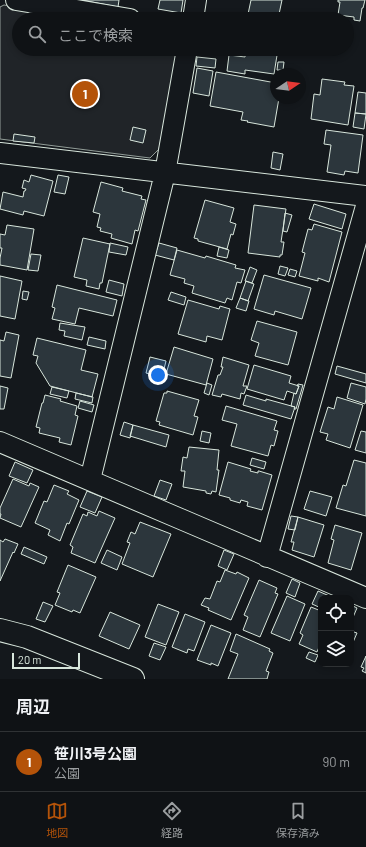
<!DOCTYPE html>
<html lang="ja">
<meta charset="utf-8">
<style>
:root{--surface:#0f1215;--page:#1d2022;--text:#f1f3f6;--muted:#9b9ea0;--line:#2f3234;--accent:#b45309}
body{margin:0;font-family:Barlow,"Noto Sans JP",sans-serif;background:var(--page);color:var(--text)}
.controls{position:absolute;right:12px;bottom:12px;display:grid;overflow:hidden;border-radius:8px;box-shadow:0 2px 6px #0003}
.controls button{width:36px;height:36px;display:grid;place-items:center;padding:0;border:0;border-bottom:1px solid var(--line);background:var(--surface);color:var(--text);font:20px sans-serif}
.compass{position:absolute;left:270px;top:68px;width:36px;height:36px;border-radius:50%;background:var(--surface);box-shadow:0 2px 6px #0003;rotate:77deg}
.scale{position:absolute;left:12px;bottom:10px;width:68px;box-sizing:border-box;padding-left:4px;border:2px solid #d8e6dc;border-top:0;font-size:11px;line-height:14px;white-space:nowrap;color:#d8e6dc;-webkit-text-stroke:3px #14181c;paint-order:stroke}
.you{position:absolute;left:158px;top:375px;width:14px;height:14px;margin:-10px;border:3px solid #fff;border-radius:50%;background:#1a73e8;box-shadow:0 0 0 6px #1a73e833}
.badge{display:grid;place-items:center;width:26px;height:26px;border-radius:50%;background:var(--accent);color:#fff;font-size:13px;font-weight:700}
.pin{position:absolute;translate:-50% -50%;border:2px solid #fff;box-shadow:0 1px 4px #0006}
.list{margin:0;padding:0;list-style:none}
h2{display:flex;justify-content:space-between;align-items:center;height:52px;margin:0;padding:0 16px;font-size:17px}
h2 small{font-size:13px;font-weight:400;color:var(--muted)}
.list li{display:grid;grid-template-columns:26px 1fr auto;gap:12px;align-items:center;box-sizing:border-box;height:60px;padding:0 16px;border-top:1px solid var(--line)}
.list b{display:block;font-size:15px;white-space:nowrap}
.list p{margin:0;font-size:13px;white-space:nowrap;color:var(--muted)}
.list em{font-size:13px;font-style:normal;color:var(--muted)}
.icon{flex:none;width:22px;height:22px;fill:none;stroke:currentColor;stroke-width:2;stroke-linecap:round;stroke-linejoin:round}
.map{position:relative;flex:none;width:366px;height:679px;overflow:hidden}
.search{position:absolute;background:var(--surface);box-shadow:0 2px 6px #0003;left:12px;right:12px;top:12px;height:44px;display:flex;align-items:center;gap:10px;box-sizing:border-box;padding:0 14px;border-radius:22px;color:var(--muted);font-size:15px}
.sheet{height:112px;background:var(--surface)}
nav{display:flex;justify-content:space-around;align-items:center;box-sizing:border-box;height:56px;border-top:1px solid var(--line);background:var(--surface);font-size:11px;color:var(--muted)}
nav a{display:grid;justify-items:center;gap:2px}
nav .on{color:var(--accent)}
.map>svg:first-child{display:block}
.green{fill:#202428;stroke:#939e99}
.building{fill:#2c363c;stroke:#d8e6dc}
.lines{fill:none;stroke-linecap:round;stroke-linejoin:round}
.street-casing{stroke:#d8e6dc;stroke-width:22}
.secondary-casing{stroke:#d8e6dc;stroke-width:24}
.street{stroke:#14181c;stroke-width:20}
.secondary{stroke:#14181c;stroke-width:22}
</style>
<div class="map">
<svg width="366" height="679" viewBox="0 0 366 679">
<rect width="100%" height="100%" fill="#14181c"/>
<!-- green -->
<path class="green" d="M 4,5 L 85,19 L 19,19 L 19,49 L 178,49 L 159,149 L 150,158 L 0,139 L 0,7 Z"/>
<!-- building -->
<path class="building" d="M 82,0 L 119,0 L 118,7 Z
M 160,0 L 183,0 L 181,13 L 158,9 Z
M 251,0 L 282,0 L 278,19 L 247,19 Z
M 338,0 L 365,0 L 363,8 L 362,8 L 360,21 L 354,20 L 354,17 L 338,15 L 340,2 L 338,2 Z
M 246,49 L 278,49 L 274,74 L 245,70 L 245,74 L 227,71 L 229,55 L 245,57 Z
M 197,57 L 216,59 L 215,68 L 196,66 Z
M 278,62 L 284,62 L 283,70 L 277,70 Z
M 197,68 L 213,71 L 209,96 L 193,93 Z
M 216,72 L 276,83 L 276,98 L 279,98 L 274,127 L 247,122 L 248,121 L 241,120 L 243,112 L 210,106 Z
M 322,79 L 345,82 L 344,85 L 354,86 L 348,125 L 311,119 L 314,94 L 320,95 Z
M 358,92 L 366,93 L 366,114 L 355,113 Z
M 355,113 L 366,114 L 364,129 L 353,127 Z
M 133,127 L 146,130 L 143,143 L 130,140 Z
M 326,130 L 363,135 L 358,173 L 345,171 L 344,175 L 327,172 L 331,145 L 324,144 Z
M 14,134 L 35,137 L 34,143 L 13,141 Z
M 273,152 L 283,154 L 280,170 L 271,168 Z
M 31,175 L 53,181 L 44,216 L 24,211 L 23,215 L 0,209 L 3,192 L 23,197 L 24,191 L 25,191 L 26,189 L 22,188 L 24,180 L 29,182 Z
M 58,175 L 69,177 L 65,194 L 54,192 Z
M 101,182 L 123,188 L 122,191 L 142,196 L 141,199 L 146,200 L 138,231 L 135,230 L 132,244 L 111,238 L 112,234 L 100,231 L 101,228 L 97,227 L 100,214 L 93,212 Z
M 205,200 L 234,208 L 230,222 L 236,224 L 233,235 L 231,234 L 227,249 L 198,241 L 198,239 L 194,238 Z
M 314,204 L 346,214 L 342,229 L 309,219 Z
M 254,205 L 286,209 L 281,242 L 284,242 L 282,255 L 280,255 L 280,257 L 248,253 Z
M 285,213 L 292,215 L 287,232 L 283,231 Z
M 314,224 L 342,232 L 329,282 L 318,278 L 318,281 L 299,276 L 305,253 L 302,252 L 308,229 L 312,230 Z
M 7,225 L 34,229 L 27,270 L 0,265 L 0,258 L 2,248 L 0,248 L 0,234 L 5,235 Z
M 83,238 L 110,244 L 102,283 L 100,283 L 99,289 L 86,286 L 87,280 L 74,277 Z
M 110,243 L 128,247 L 126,255 L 109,252 Z
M 159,243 L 177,248 L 174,260 L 155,255 Z
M 219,247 L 229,250 L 227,258 L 217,256 Z
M 177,250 L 205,258 L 206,256 L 236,265 L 235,268 L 245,270 L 241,283 L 237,282 L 232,300 L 227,298 L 225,303 L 192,293 L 194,286 L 184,283 L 185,279 L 170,275 Z
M 31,254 L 41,255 L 38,271 L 28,270 Z
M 280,266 L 288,268 L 285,276 L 278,274 Z
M 250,267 L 257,270 L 252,283 L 245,281 Z
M 290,269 L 297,271 L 295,277 L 288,275 Z
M 264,275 L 311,288 L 302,319 L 275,311 L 274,315 L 254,309 Z
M 0,276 L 22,281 L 15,319 L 0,316 Z
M 109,280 L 124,284 L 122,296 L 106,292 Z
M 246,281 L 254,284 L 248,301 L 240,298 Z
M 57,285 L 117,300 L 113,316 L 79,308 L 75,324 L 52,319 L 55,308 L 52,307 Z
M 23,291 L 29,292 L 27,300 L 22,299 Z
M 171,292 L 186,297 L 184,305 L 168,300 Z
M 240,298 L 249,301 L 246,311 L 236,308 Z
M 188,300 L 219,309 L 220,306 L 230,309 L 222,340 L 207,336 L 206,342 L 178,334 Z
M 257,321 L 297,332 L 288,365 L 255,356 L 259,343 L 251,340 Z
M 60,323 L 85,327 L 82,340 L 64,336 L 65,331 L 59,330 Z
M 6,332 L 19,335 L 11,378 L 0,376 L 0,340 L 4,341 Z
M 89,337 L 106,341 L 105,349 L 87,345 Z
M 37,338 L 86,350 L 81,370 L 98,374 L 92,397 L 50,386 L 36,363 L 38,356 L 33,355 Z
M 174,347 L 213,359 L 206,385 L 166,374 Z
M 150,357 L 166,361 L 162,377 L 146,373 Z
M 223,357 L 249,365 L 243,386 L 247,386 L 244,394 L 241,393 L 240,399 L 222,394 L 221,397 L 212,395 L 218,375 L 220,375 L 223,367 L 221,367 Z
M 254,365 L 291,376 L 289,383 L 299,386 L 296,394 L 287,391 L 284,400 L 247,389 Z
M 337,366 L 366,374 L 366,383 L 335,374 Z
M 207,383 L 212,385 L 209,395 L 204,393 Z
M 351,383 L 366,387 L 366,399 L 365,404 L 347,398 Z
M 298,384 L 303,385 L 296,409 L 294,409 L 295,407 L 291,406 L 294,393 L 296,394 L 299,386 L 297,386 Z
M 0,386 L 8,388 L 4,409 L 0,409 Z
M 52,387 L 69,391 L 67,398 L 50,394 Z
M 167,391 L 199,400 L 194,416 L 198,417 L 193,435 L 159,425 L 160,422 L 156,421 L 164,393 L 167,393 Z
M 76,393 L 93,397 L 92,403 L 75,399 Z
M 45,395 L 61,399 L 60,401 L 77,406 L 75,415 L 78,416 L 71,445 L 59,442 L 60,438 L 39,433 L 40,428 L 36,427 L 42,403 L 43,403 Z
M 246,395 L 266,401 L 266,399 L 295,407 L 291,419 L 243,405 Z
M 337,397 L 363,405 L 350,448 L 326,440 L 328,434 L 320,432 L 328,407 L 334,409 Z
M 80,401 L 94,405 L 92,412 L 78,408 Z
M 226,406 L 277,421 L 274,430 L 278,431 L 274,446 L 271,445 L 268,456 L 231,446 L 237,424 L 222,420 Z
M 124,422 L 133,425 L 130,438 L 120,435 Z
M 133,425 L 169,435 L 166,447 L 130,436 Z
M 202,431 L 211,433 L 209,443 L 200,441 Z
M 361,431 L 366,432 L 366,453 L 355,450 Z
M 189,447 L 219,450 L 217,470 L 219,470 L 216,492 L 212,491 L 211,494 L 206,493 L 206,491 L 183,487 L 185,471 L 181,471 L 183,457 L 187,458 Z
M 252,458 L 266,462 L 264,469 L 250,465 Z
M 354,460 L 366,463 L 366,516 L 336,508 L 343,485 L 346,486 Z
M 15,462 L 33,470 L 27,483 L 9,476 Z
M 228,462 L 251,469 L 250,471 L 258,473 L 258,471 L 259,471 L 272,475 L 262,510 L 247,506 L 248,502 L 241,500 L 240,503 L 230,500 L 230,498 L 219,495 Z
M 13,479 L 29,486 L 30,483 L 39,487 L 21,527 L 0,518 L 1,514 L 0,514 L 0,508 Z
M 160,480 L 172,484 L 166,500 L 154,496 Z
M 54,485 L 69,491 L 67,494 L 79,500 L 69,524 L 67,523 L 60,541 L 48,535 L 50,530 L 35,523 L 44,501 L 47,502 Z
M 87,491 L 102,497 L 95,513 L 80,507 Z
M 310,491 L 332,497 L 326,516 L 304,509 Z
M 99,511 L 115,518 L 95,563 L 71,553 L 73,547 L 70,545 L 83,514 L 87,516 L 88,512 L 97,516 Z
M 291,516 L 298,517 L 295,530 L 288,529 Z
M 298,517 L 324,525 L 314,557 L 292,550 L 294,542 L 291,542 Z
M 140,522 L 171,534 L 153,577 L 122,564 L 130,543 L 127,542 L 131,532 L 135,534 Z
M 335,525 L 362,533 L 351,570 L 328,563 L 334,540 L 331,539 Z
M 5,539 L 18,544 L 14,553 L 13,552 L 0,581 L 0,540 L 3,542 Z
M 24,547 L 47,557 L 44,564 L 21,554 Z
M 107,550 L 122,557 L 117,570 L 101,563 Z
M 224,550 L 234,554 L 227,570 L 218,566 Z
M 68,565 L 96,577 L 80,613 L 73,610 L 72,612 L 55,605 L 60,593 L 57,592 Z
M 225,570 L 236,574 L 237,572 L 249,578 L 231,620 L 208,610 L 209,608 L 201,605 L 205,598 L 210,599 L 217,581 L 220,582 Z
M 292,579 L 300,583 L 295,597 L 286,593 Z
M 259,580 L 277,588 L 275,593 L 278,594 L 260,637 L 243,630 L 248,617 L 244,615 Z
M 318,591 L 334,598 L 321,598 L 321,608 L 312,604 Z
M 287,596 L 305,604 L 290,641 L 271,633 Z
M 43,602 L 53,606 L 45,622 L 36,619 Z
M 158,604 L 179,612 L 166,645 L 145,637 Z
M 351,605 L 357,608 L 351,622 Z
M 311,607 L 321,611 L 321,642 L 317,652 L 299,644 L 303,635 L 300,633 Z
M 110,612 L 140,625 L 129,649 L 99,636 Z
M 185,614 L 205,622 L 194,651 L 188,649 L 187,653 L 172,647 Z
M 211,625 L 231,633 L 218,666 L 211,663 L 211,665 L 197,660 Z
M 351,631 L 357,633 L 351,647 Z
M 236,634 L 270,649 L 269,651 L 273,653 L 266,671 L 269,672 L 267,679 L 228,679 L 238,654 L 230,651 Z
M 154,643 L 166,647 L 160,660 L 149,656 Z
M 309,652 L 318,655 L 315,662 L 306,658 Z
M 366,656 L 366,673 L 362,671 L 364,668 L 361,667 Z"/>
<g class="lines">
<defs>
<path id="street" d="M 16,0 L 130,19
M 193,19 L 196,0
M 0,153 L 366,196
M 0,442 C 122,493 244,547 366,598
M 90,480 L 165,173 L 187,49
M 267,557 L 366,206"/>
<path id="secondary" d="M 0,630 L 27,637 L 133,679"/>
</defs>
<!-- street casing -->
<use href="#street" class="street-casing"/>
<!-- secondary casing -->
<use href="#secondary" class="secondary-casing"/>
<!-- street -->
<use href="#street" class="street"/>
<!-- secondary -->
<use href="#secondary" class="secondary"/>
</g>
</svg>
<div class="controls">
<button><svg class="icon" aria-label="locate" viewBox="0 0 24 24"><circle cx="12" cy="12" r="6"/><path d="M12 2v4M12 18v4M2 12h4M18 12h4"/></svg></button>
<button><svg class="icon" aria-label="layers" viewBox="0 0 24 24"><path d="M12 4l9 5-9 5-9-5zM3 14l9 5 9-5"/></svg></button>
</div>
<svg class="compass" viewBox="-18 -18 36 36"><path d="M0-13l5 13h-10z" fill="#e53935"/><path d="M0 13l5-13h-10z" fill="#9b9ea0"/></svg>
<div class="scale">20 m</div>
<div class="you"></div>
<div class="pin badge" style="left:85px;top:94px">1</div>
<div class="search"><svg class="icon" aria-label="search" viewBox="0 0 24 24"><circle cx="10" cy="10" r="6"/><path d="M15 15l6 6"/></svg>ここで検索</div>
</div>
<section class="sheet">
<h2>周辺<small></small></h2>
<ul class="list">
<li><span class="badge">1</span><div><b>笹川3号公園</b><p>公園</p></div><em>90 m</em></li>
</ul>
</section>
<nav>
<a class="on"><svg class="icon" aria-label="map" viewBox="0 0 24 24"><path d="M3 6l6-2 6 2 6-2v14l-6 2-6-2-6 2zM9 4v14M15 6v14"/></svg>地図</a>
<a><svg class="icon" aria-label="directions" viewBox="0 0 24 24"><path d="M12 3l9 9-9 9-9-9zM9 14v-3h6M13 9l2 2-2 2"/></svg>経路</a>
<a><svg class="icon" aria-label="saved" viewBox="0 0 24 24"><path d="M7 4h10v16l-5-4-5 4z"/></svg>保存済み</a>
</nav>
